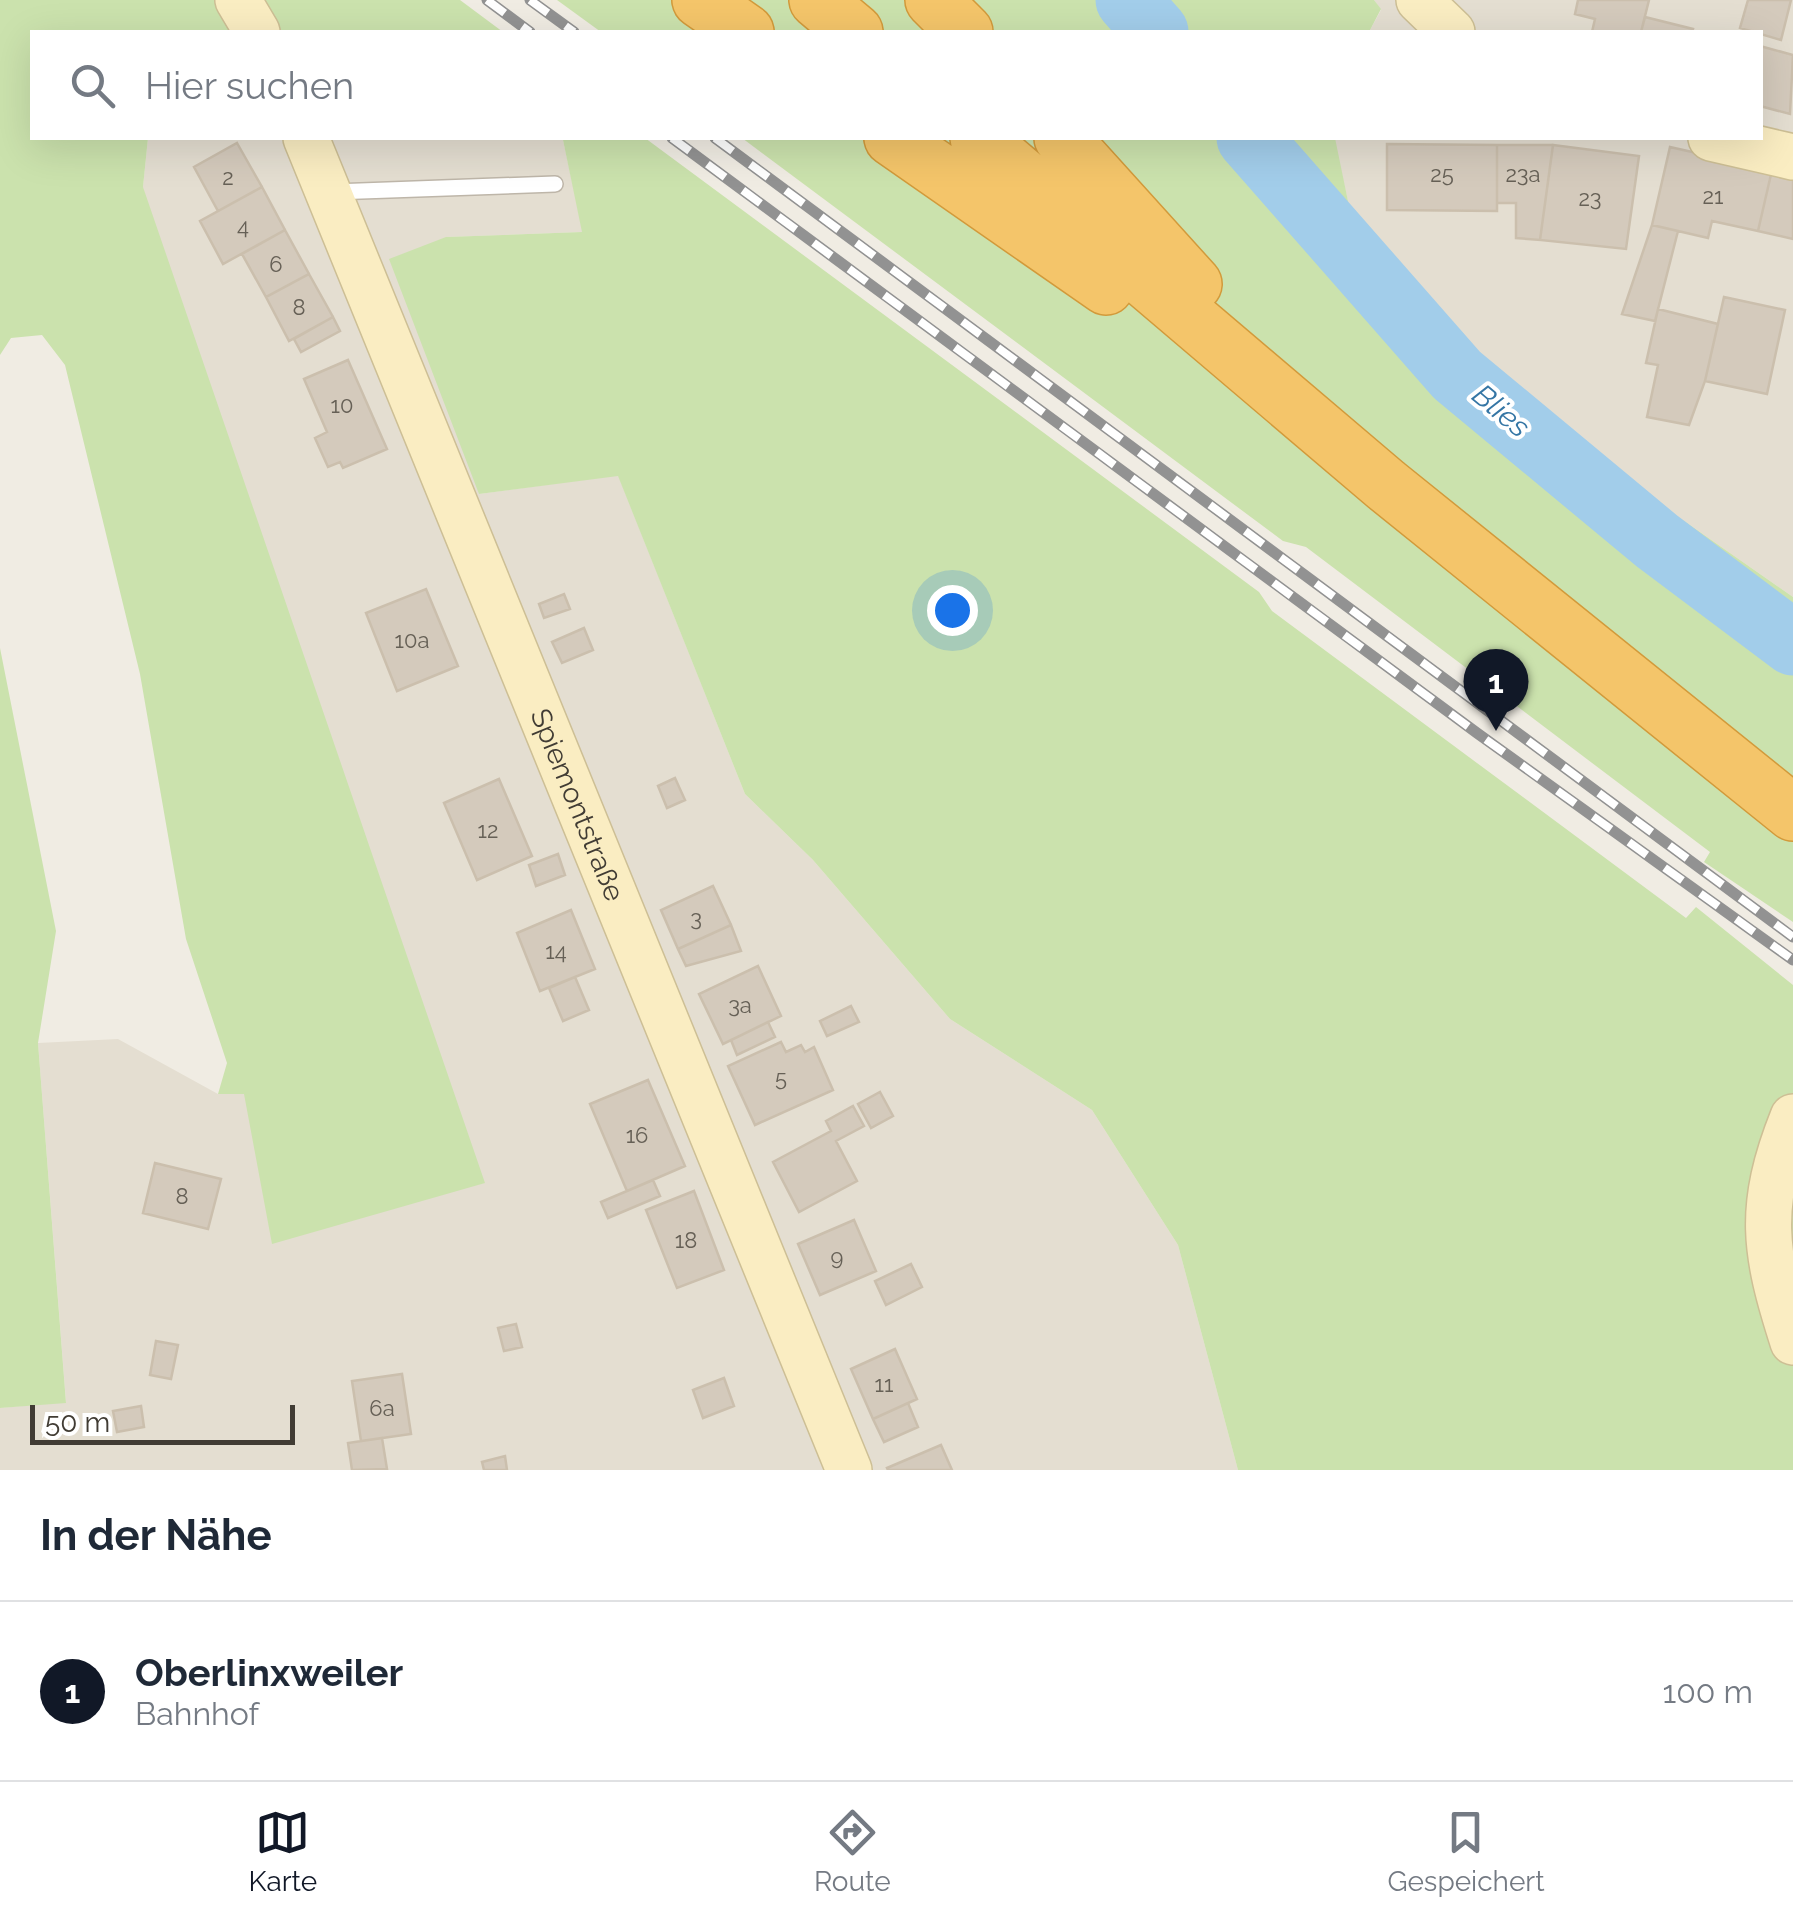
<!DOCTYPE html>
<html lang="de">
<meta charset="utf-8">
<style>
:root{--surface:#fff;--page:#f6f6f7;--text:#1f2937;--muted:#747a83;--line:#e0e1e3;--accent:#111827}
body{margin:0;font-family:Raleway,sans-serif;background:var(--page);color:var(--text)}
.scale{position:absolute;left:30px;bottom:25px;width:265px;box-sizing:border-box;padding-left:10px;border:5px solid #413c34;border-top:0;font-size:28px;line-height:35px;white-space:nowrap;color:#413c34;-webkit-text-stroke:8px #fff;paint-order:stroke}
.you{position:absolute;left:952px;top:610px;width:35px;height:35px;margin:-25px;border:8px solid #fff;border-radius:50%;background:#1a73e8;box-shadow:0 0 0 15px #1a73e833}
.badge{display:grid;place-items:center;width:65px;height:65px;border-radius:50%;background:var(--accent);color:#fff;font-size:32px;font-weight:700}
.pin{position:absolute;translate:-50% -82px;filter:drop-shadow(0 2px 5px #0008)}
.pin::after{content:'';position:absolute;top:52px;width:35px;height:30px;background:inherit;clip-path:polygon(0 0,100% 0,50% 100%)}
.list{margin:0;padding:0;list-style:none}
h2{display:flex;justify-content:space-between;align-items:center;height:130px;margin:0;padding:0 40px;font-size:42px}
h2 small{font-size:32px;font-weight:400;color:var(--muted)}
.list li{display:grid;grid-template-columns:65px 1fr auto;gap:30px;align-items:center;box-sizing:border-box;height:180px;padding:0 40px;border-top:2px solid var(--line)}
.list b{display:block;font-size:38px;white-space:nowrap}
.list p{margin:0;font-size:32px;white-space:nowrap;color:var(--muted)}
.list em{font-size:32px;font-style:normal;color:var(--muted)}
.icon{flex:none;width:55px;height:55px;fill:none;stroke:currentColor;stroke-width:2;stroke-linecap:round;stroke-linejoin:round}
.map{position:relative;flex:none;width:1793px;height:1470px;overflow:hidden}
.search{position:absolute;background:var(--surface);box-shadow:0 10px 40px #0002;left:30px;right:30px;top:30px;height:110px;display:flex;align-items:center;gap:25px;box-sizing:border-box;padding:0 35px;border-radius:0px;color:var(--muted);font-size:38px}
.sheet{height:310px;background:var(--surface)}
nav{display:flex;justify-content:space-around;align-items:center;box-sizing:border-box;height:140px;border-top:2px solid var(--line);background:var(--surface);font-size:28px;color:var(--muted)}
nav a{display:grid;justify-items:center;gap:5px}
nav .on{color:var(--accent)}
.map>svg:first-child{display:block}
.residential{fill:#e4ded1}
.green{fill:#cbe2ad}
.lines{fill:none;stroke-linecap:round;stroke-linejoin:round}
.river{stroke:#a2cdea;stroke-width:65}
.building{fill:#d4cabc;stroke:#cbbfad;stroke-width:2.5}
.lane-casing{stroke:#beb6a9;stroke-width:18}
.secondary-casing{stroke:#cdbf95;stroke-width:48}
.highway-casing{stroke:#d29a3b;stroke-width:58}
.lane{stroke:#fff;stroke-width:15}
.secondary{stroke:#faedc2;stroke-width:45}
.highway{stroke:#f4c56a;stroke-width:55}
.rail-casing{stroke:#929292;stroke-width:11}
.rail{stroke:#fff;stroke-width:8;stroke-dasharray:22;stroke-linecap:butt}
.labels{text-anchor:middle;stroke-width:8;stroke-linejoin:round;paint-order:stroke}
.number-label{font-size:22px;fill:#666056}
.street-label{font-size:28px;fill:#413c34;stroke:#fff}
.water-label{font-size:30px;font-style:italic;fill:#3576a5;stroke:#fff}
</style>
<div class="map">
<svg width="1793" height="1470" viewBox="0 0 1793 1470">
<rect width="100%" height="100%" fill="#f0ece3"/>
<!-- residential -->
<path class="residential" d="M 1374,0 L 1793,0 L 1793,597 L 1677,516 L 1475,351 L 1349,206 L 1334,139 L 1760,138 L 1760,32 L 1369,32 L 1381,10 Z
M 148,138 L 563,140 L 583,232 L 446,237 L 479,494 L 618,475 L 745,794 L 813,860 L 950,1019 L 1092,1110 L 1178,1245 L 1238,1470 L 0,1470 L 0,1408 L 66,1402 L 38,1043 L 118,1039 L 218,1094 L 244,1094 L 143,187 Z"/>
<!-- green -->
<path class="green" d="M 0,0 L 460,0 L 503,32 L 32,32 L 32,138 L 148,138 L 143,187 L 485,1183 L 272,1244 L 244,1094 L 218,1094 L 227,1063 L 186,939 L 140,674 L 65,365 L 42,335 L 11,338 L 0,355 Z
M 557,0 L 1374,0 L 1381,9 L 1369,32 L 601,32 Z
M 441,138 L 645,138 L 1259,592 L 1272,611 L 1686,918 L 1696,907 L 1793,985 L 1793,1470 L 1238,1470 L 1178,1245 L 1092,1110 L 950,1019 L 813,860 L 745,794 L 618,476 L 479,494 L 389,259 L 446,237 L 582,232 L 563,140 Z
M 742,138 L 1335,138 L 1349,206 L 1475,351 L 1677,516 L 1793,597 L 1793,922 L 1704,862 L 1710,852 L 1306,547 L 1283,541 Z
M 0,648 L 56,931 L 38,1043 L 66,1403 L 0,1408 Z"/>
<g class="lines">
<!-- river -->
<path class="river" d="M 1128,0 L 1156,32
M 1249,138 L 1457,375 L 1657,541 L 1793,643"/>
</g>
<!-- building -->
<path class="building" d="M 1578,0 L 1649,0 L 1641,32 L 1592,32 L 1595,19 L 1575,14 Z
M 1748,0 L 1791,0 L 1781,40 L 1740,28 Z
M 1645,17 L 1693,29 L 1692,32 L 1641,32 Z
M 1760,46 L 1793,55 L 1790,114 L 1760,106 Z
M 237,143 L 262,187 L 218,211 L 194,167 Z
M 1387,144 L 1497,145 L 1497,211 L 1387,210 Z
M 1497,145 L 1553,145 L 1540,240 L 1516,238 L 1516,203 L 1497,203 Z
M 1553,145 L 1639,156 L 1626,249 L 1540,240 Z
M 1670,147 L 1772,170 L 1758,231 L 1712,221 L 1708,238 L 1652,225 Z
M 1772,170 L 1793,175 L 1793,239 L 1758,231 Z
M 262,187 L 285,230 L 223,264 L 200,221 Z
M 1652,225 L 1678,231 L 1655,321 L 1622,314 Z
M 285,230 L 309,274 L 266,297 L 242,254 Z
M 309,274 L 333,317 L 289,341 L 266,297 Z
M 1724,297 L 1785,310 L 1767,394 L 1705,381 Z
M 1658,309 L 1718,324 L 1705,381 L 1689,425 L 1647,417 L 1658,365 L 1646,363 Z
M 333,317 L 340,331 L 301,352 L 294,339 Z
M 348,360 L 387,449 L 343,468 L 340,462 L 328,467 L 315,438 L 327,432 L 304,379 Z
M 426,589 L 458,666 L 397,691 L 366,613 Z
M 564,594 L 570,609 L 544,618 L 539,604 Z
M 584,628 L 593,650 L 562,663 L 552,642 Z
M 675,778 L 685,800 L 667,808 L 658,786 Z
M 499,779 L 532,856 L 477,880 L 444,803 Z
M 558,854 L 565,875 L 536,886 L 529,865 Z
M 713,886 L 731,925 L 678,949 L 661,910 Z
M 571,910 L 595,969 L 540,991 L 517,933 Z
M 731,925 L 741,951 L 686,966 L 678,949 Z
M 758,966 L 781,1016 L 723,1044 L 699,994 Z
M 575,977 L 589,1010 L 563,1021 L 549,988 Z
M 851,1006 L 859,1022 L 827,1036 L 820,1021 Z
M 768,1022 L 775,1037 L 737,1055 L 731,1040 Z
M 781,1042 L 786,1052 L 801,1045 L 805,1052 L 814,1047 L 833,1090 L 755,1125 L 728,1066 Z
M 648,1080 L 685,1166 L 627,1191 L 590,1104 Z
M 880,1092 L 893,1116 L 871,1128 L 858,1104 Z
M 853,1106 L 864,1126 L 836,1141 L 857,1181 L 799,1212 L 773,1162 L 831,1131 L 826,1121 Z
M 155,1163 L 221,1179 L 208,1229 L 143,1213 Z
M 653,1180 L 660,1196 L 608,1218 L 601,1202 Z
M 694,1191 L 724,1270 L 677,1288 L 646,1210 Z
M 854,1220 L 876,1271 L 820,1295 L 798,1244 Z
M 911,1264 L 922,1287 L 886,1305 L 875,1281 Z
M 516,1324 L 522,1347 L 504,1351 L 498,1328 Z
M 156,1341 L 178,1345 L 171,1379 L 150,1375 Z
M 895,1349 L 917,1399 L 873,1419 L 851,1369 Z
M 402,1374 L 411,1434 L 361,1441 L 352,1381 Z
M 724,1378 L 734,1406 L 703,1418 L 693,1390 Z
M 908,1403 L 918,1427 L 884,1442 L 873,1419 Z
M 141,1406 L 144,1427 L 117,1432 L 113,1411 Z
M 382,1438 L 387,1469 L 352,1470 L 348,1443 Z
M 941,1445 L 952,1470 L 888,1470 L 887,1468 Z
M 505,1456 L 507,1470 L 484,1470 L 482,1462 Z"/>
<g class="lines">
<defs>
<path id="lane" d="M 333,192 L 555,184"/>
<g id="secondary">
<path d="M 238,0 L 257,32"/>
<path d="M 1419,0 L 1452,32"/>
<path id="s1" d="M 306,138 L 849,1470"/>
<path d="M 1711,138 L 1793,157"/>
<path d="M 1793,1117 C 1757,1207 1764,1252 1793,1342"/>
</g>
<path id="highway" d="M 700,0 L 746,32
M 817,0 L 855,32
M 933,0 L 965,32
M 892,138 L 1106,287
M 978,138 L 1386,485 L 1793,813
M 1062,138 L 1194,284"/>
</defs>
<!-- lane casing -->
<use href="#lane" class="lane-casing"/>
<!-- secondary casing -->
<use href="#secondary" class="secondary-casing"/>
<!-- highway casing -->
<use href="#highway" class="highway-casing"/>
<!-- lane -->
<use href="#lane" class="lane"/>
<!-- secondary -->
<use href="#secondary" class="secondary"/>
<!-- highway -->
<use href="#highway" class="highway"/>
<defs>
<path id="rail" d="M 487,0 L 530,32
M 530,0 L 574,32
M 672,138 L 1477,733 L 1793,960
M 715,138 L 1793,937"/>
</defs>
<!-- rail casing -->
<use href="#rail" class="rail-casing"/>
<!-- rail -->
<use href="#rail" class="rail"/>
</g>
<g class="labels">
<!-- number labels -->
<g class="number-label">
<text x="1442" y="182">25</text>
<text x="1523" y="182">23a</text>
<text x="228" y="185">2</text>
<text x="1713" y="204">21</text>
<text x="1590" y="206">23</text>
<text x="243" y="234">4</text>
<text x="276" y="272">6</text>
<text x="299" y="315">8</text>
<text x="342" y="413">10</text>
<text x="412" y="648">10a</text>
<text x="488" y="838">12</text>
<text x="696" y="926">3</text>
<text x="556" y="959">14</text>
<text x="740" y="1013">3a</text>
<text x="781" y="1086">5</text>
<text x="637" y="1143">16</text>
<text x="182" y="1204">8</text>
<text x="686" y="1248">18</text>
<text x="837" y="1265">9</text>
<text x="884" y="1392">11</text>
<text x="382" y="1416">6a</text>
</g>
<!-- street labels -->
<g class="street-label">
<text dy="10" stroke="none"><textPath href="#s1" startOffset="720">Spiemontstraße</textPath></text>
</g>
<!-- water labels -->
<g class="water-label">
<text transform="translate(1501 411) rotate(40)" y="10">Blies</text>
</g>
</g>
</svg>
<div class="scale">50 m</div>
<div class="you"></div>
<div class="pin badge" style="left:1496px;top:731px">1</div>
<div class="search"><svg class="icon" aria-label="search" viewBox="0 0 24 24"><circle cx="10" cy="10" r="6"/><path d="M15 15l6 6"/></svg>Hier suchen</div>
</div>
<section class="sheet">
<h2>In der Nähe<small></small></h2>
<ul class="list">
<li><span class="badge">1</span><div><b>Oberlinxweiler</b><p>Bahnhof</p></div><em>100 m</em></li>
</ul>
</section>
<nav>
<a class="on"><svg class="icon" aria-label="map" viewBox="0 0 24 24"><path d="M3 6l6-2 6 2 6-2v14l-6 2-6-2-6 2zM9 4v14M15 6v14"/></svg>Karte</a>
<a><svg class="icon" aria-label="directions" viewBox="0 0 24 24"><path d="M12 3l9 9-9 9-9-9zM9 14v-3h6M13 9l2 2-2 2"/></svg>Route</a>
<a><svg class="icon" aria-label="saved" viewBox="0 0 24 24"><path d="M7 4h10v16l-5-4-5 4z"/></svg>Gespeichert</a>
</nav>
